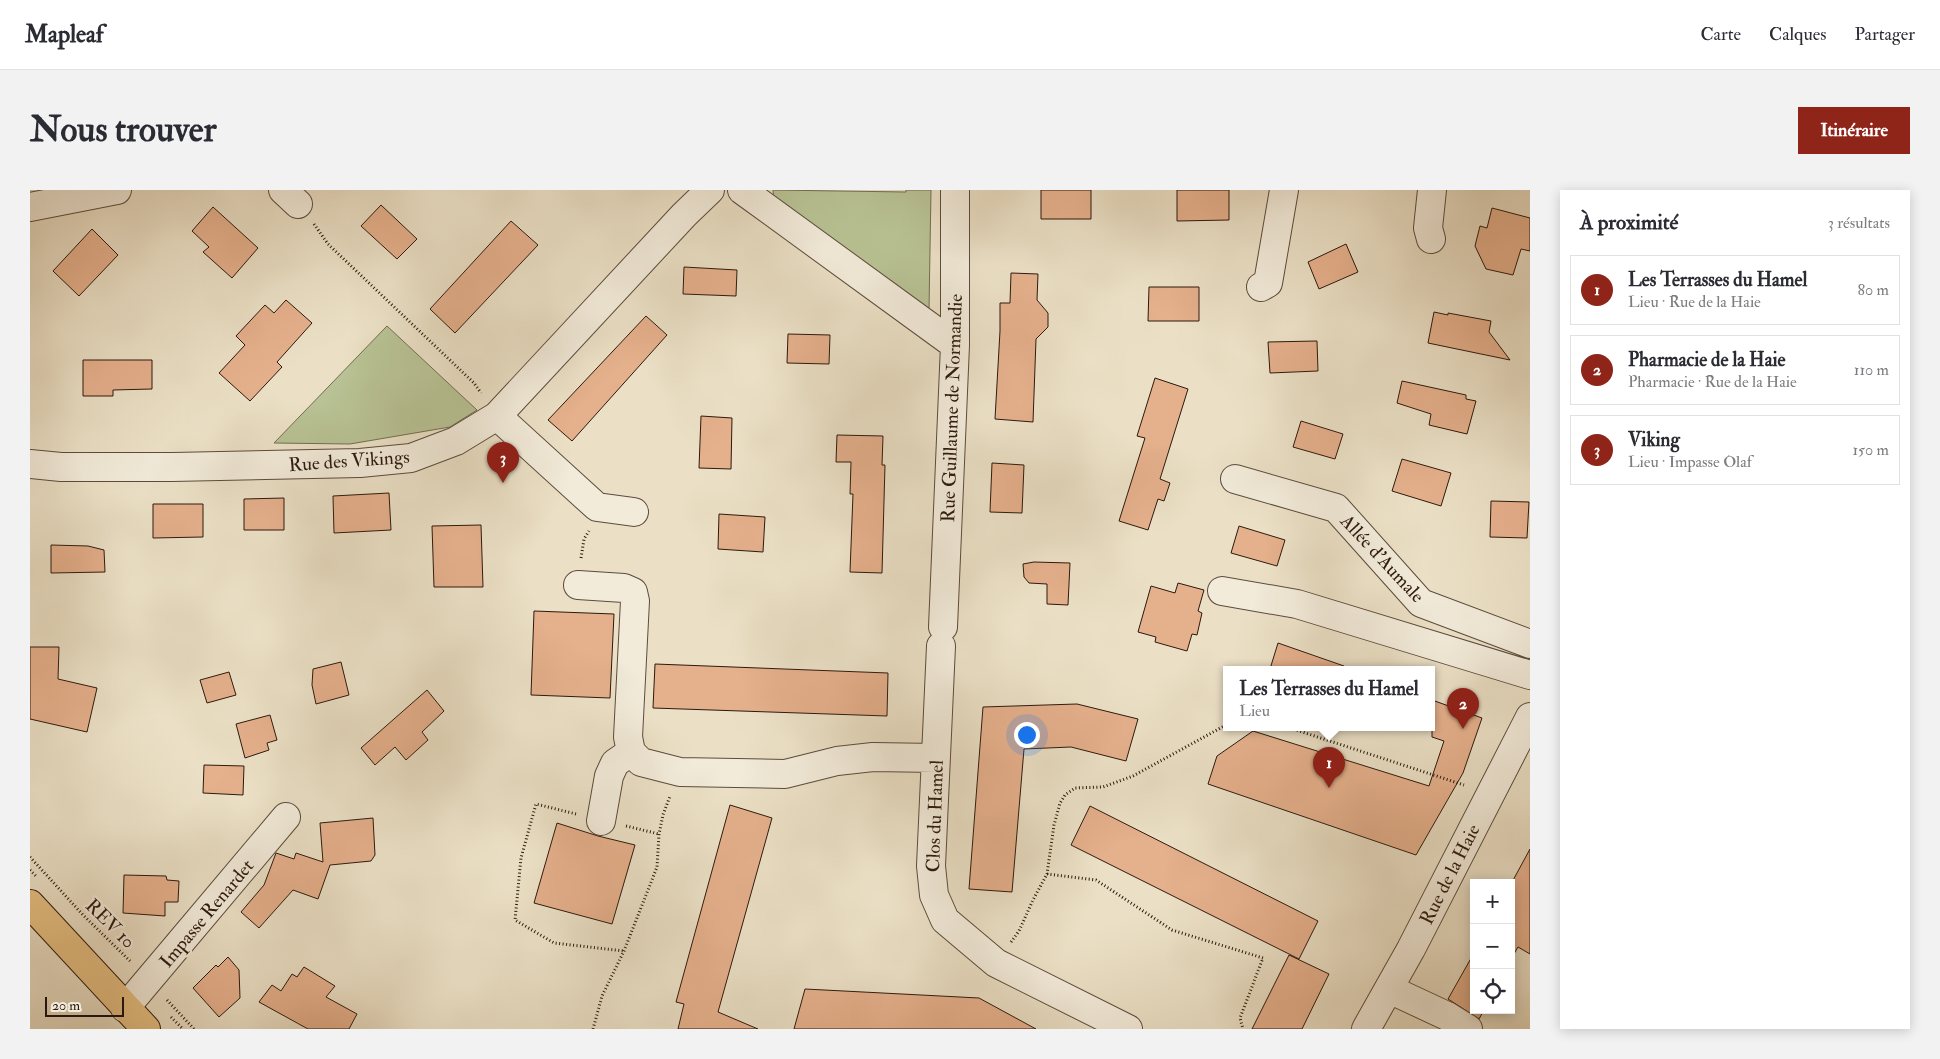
<!DOCTYPE html>
<html lang="fr">
<meta charset="utf-8">
<style>
:root{--surface:#fff;--page:#f2f2f3;--text:#2b2b33;--muted:#7c7c81;--line:#e1e1e2;--accent:#8f2418}
body{margin:0;font-family:"IM FELL Double Pica",serif;background:var(--page);color:var(--text)}
.controls{position:absolute;right:15px;bottom:15px;display:grid;overflow:hidden;border-radius:0px;box-shadow:0 2px 12px #0003}
.controls button{width:45px;height:45px;display:grid;place-items:center;padding:0;border:0;border-bottom:1px solid var(--line);background:var(--surface);color:var(--text);font:25px sans-serif}
.scale{position:absolute;left:15px;bottom:12px;width:79px;box-sizing:border-box;padding-left:5px;border:2px solid #2c190e;border-top:0;font-size:14px;line-height:18px;white-space:nowrap;color:#2c190e;-webkit-text-stroke:4px #f2ebda;paint-order:stroke}
.you{position:absolute;left:996px;top:544px;width:18px;height:18px;margin:-12px;border:4px solid #fff;border-radius:50%;background:#1a73e8;box-shadow:0 0 0 8px #1a73e833}
.badge{display:grid;place-items:center;width:32px;height:32px;border-radius:50%;background:var(--accent);color:#fff;font-size:16px;font-weight:700}
.pin{position:absolute;translate:-50% -41px;filter:drop-shadow(0 1px 2px #0008)}
.pin::after{content:'';position:absolute;top:26px;width:18px;height:15px;background:inherit;clip-path:polygon(0 0,100% 0,50% 100%)}
.popup{position:absolute;left:1193px;top:476px;width:212px;height:65px;box-sizing:border-box;display:grid;place-content:center;border-radius:0px;background:var(--surface);filter:drop-shadow(0 1px 4px #0005);font-size:16px;white-space:nowrap;color:var(--muted)}
.popup b{font-size:19px;color:var(--text)}
.popup::after{content:'';position:absolute;left:50%;top:100%;margin-left:-10px;border:10px solid transparent;border-top-color:var(--surface)}
.list{margin:0;padding:0;list-style:none}
h2{display:flex;justify-content:space-between;align-items:center;height:65px;margin:0;padding:0 20px;font-size:21px}
h2 small{font-size:16px;font-weight:400;color:var(--muted)}
.list li{display:grid;grid-template-columns:32px 1fr auto;gap:15px;align-items:center;box-sizing:border-box;height:70px;margin:0 10px 10px;padding:0 10px;border:1px solid var(--line);border-radius:0px}
.list b{display:block;font-size:19px;white-space:nowrap}
.list p{margin:0;font-size:16px;white-space:nowrap;color:var(--muted)}
.list em{font-size:16px;font-style:normal;color:var(--muted)}
.icon{flex:none;width:28px;height:28px;fill:none;stroke:currentColor;stroke-width:2;stroke-linecap:round;stroke-linejoin:round}
.map{position:relative;flex:none;width:1500px;height:839px;overflow:hidden;border-radius:0px}
header{display:flex;align-items:center;gap:30px;box-sizing:border-box;height:70px;padding:0 25px;background:var(--surface);border-bottom:1px solid var(--line)}
header strong{font-size:24px}
nav{display:flex;gap:28px;margin-inline-start:auto;font-size:18px}
.intro{display:flex;align-items:center;justify-content:space-between;box-sizing:border-box;height:120px;padding:0 30px}
h1{margin:0;font-size:35px}
.button{padding:12px 22px;border-radius:0px;background:var(--accent);color:#fff;font-size:18px;font-weight:700}
main{display:flex;gap:30px;padding:0 30px}
aside{flex:1;background:var(--surface);border-radius:0px;box-shadow:0 2px 12px #0003}
.map>svg:first-child{display:block}
.green{fill:#b8c294;stroke:#726e51}
.building{fill:#e5b08c;stroke:#2c190e}
.lines{fill:none;stroke-linecap:round;stroke-linejoin:round}
.minor-casing{stroke:#5c4b3c;stroke-width:30}
.major-casing{stroke:#2c190e;stroke-width:30}
.path{stroke:#2c190e;stroke-width:3;stroke-dasharray:1 2.5;stroke-linecap:butt}
.minor{stroke:#f2ebda;stroke-width:28}
.major{stroke:#e6c083;stroke-width:28}
.labels{text-anchor:middle;stroke-width:4.5;stroke-linejoin:round;paint-order:stroke}
.street-label{font-size:19px;fill:#2c190e;stroke:#f2ebda}
</style>
<header>
<strong>Mapleaf</strong>
<nav><a>Carte</a><a>Calques</a><a>Partager</a></nav>
</header>
<div class="intro"><h1>Nous trouver</h1><a class="button">Itinéraire</a></div>
<main>
<div class="map">
<svg width="1500" height="839" viewBox="0 0 1500 839">
<rect width="100%" height="100%" fill="#ebe0c6"/>
<filter id="stains"><feTurbulence type="fractalNoise" baseFrequency=".004" numOctaves="4"/><feColorMatrix values="0 0 0 0 .2 0 0 0 0 .09 0 0 0 0 .02 0 0 0 .5 -.17"/></filter>
<radialGradient id="worn" r=".72"><stop offset=".6" stop-color="#630" stop-opacity="0"/><stop offset="1" stop-color="#630" stop-opacity=".3"/></radialGradient>
<!-- green -->
<path class="green" d="M 743,0 L 876,2 L 876,0 L 901,0 L 899,120 L 744,11 Z
M 357,136 L 447,220 L 420,237 L 320,254 L 244,253 Z"/>
<!-- building -->
<path class="building" d="M 1011,0 L 1061,0 L 1061,29 L 1011,29 Z
M 1147,0 L 1199,0 L 1199,30 L 1147,31 Z
M 351,15 L 387,49 L 367,69 L 331,36 Z
M 183,17 L 228,58 L 202,88 L 173,62 L 179,57 L 162,41 Z
M 1462,18 L 1500,28 L 1500,61 L 1491,59 L 1483,85 L 1456,79 L 1445,56 L 1450,36 L 1457,38 Z
M 481,31 L 508,55 L 425,143 L 400,119 Z
M 62,39 L 88,65 L 49,106 L 23,81 Z
M 1316,54 L 1328,82 L 1289,99 L 1278,72 Z
M 654,77 L 707,80 L 706,106 L 653,104 Z
M 981,83 L 1008,84 L 1007,110 L 1018,123 L 1018,137 L 1006,149 L 1003,232 L 965,229 L 970,141 L 970,113 L 980,113 Z
M 1119,97 L 1169,97 L 1169,131 L 1118,131 Z
M 256,110 L 282,133 L 247,172 L 252,177 L 220,211 L 189,183 L 215,155 L 206,146 L 235,115 L 244,123 Z
M 1404,122 L 1418,125 L 1418,123 L 1461,131 L 1459,142 L 1480,170 L 1398,153 Z
M 616,126 L 637,145 L 542,251 L 518,230 Z
M 758,144 L 800,145 L 799,174 L 757,173 Z
M 1287,151 L 1288,181 L 1240,183 L 1238,152 Z
M 53,170 L 122,170 L 122,199 L 83,200 L 83,206 L 53,206 Z
M 1125,188 L 1158,199 L 1130,289 L 1140,293 L 1134,311 L 1128,309 L 1118,340 L 1089,331 L 1115,248 L 1107,246 Z
M 1372,191 L 1436,205 L 1436,209 L 1446,211 L 1437,244 L 1399,235 L 1401,224 L 1367,213 Z
M 671,226 L 702,228 L 701,279 L 669,278 Z
M 1271,231 L 1313,244 L 1305,269 L 1263,257 Z
M 807,245 L 853,246 L 852,275 L 855,275 L 852,383 L 820,382 L 823,304 L 820,304 L 821,272 L 806,272 Z
M 1372,269 L 1421,283 L 1411,316 L 1362,301 Z
M 962,273 L 994,275 L 992,323 L 960,322 Z
M 359,303 L 361,340 L 304,343 L 303,306 Z
M 254,308 L 254,340 L 214,340 L 214,309 Z
M 1461,311 L 1499,312 L 1497,348 L 1460,347 Z
M 123,314 L 173,314 L 173,347 L 123,348 Z
M 689,324 L 735,327 L 733,362 L 688,359 Z
M 451,335 L 453,397 L 404,397 L 402,336 Z
M 1209,336 L 1255,350 L 1247,376 L 1201,363 Z
M 21,355 L 58,356 L 74,360 L 75,382 L 21,383 Z
M 1004,372 L 1040,373 L 1038,415 L 1017,414 L 1017,394 L 999,393 L 994,387 L 993,374 Z
M 1148,393 L 1174,400 L 1168,421 L 1172,423 L 1167,445 L 1162,444 L 1157,461 L 1125,452 L 1126,447 L 1108,442 L 1121,396 L 1145,403 Z
M 504,421 L 584,424 L 580,508 L 501,505 Z
M 1248,453 L 1314,476 L 1313,479 L 1240,479 Z
M 0,457 L 29,457 L 28,489 L 67,498 L 57,542 L 0,529 Z
M 311,472 L 319,505 L 286,514 L 282,495 L 283,479 Z
M 625,474 L 858,483 L 857,526 L 623,518 Z
M 199,482 L 206,505 L 177,513 L 170,490 Z
M 397,500 L 414,521 L 392,542 L 398,550 L 376,570 L 365,557 L 345,575 L 331,558 Z
M 1402,510 L 1452,528 L 1433,583 L 1386,665 L 1178,594 L 1187,566 L 1223,541 L 1399,596 L 1414,551 L 1402,547 Z
M 1047,514 L 1108,529 L 1096,571 L 1041,557 L 994,559 L 982,702 L 939,699 L 953,517 Z
M 240,525 L 247,550 L 237,553 L 239,560 L 215,568 L 206,534 Z
M 174,575 L 214,576 L 213,605 L 173,603 Z
M 700,615 L 742,628 L 688,822 L 728,839 L 648,839 L 654,814 L 646,812 Z
M 1060,616 L 1288,731 L 1269,769 L 1041,655 Z
M 343,628 L 345,665 L 341,671 L 300,675 L 288,709 L 263,700 L 229,738 L 211,722 L 234,695 L 246,663 L 264,669 L 266,663 L 293,672 L 290,633 Z
M 527,633 L 568,646 L 605,655 L 582,734 L 504,713 Z
M 1500,659 L 1500,764 L 1488,757 L 1481,769 L 1481,694 Z
M 94,685 L 136,686 L 137,690 L 149,691 L 148,712 L 135,712 L 135,726 L 93,723 Z
M 1444,763 L 1444,820 L 1454,820 L 1449,829 L 1418,809 Z
M 1259,765 L 1299,784 L 1272,839 L 1222,839 Z
M 198,767 L 209,780 L 210,808 L 189,827 L 163,798 L 186,775 L 188,777 Z
M 274,777 L 305,796 L 296,807 L 327,824 L 319,839 L 278,839 L 229,812 L 242,795 L 251,801 L 262,784 L 267,787 Z
M 775,799 L 949,808 L 1006,839 L 764,839 Z"/>
<g class="lines">
<defs>
<path id="minor" d="M 253,0 L 268,14
M 712,0 L 925,155
M 0,17 L 87,0
M 1401,49 L 1398,38 L 1402,0
M 1231,97 L 1238,93 L 1254,0
M 467,226 L 567,317 L 604,322
M 0,274 L 31,277 L 142,277 L 330,273 L 381,268 L 426,251 L 467,226 L 654,25 L 680,0
M 1205,289 L 1306,318 L 1391,413 L 1500,454
M 548,395 L 594,398 L 603,402 L 605,411 L 598,547 L 601,562 L 611,572 L 650,582 L 755,584 L 807,571 L 843,567 L 906,568
M 1192,401 L 1267,414 L 1500,485
M 913,437 L 925,155 L 925,0
M 911,456 L 901,676 L 904,705 L 915,730 L 966,773 L 1098,839
M 571,631 L 579,586 L 585,573 L 601,562
M 1359,799 L 1417,826 L 1438,839
M 95,818 L 256,627
M 1336,839 L 1381,759 L 1500,527"/>
<path id="major" d="M 0,714 L 116,839"/>
</defs>
<!-- minor casing -->
<use href="#minor" class="minor-casing"/>
<!-- major casing -->
<use href="#major" class="major-casing"/>
<!-- path -->
<path class="path" d="M 284,34 L 298,54 L 444,193 L 451,203
M 551,368 L 554,349 L 559,341
M 1257,537 L 1434,595
M 546,624 L 506,614 L 491,668 L 485,730 L 524,753 L 594,761
M 596,636 L 629,644
M 0,667 L 53,725 L 100,771
M 0,680 L 7,687
M 1017,684 L 1066,690 L 1142,740 L 1233,768 L 1210,828 L 1213,839
M 981,752 L 989,741 L 1003,710 L 1017,684 L 1024,635 L 1030,613 L 1035,605 L 1045,598 L 1073,597 L 1103,586 L 1196,535
M 137,810 L 164,839
M 141,827 L 153,839
M 563,839 L 572,806 L 594,761 L 627,677 L 629,644 L 633,625 L 640,606"/>
<!-- minor -->
<use href="#minor" class="minor"/>
<!-- major -->
<use href="#major" class="major"/>
</g>
<g class="labels">
<!-- street labels -->
<g class="street-label">
<text transform="translate(921 218) rotate(-88)" y="7">Rue Guillaume de Normandie</text>
<text transform="translate(319 270) rotate(-4)" y="7">Rue des Vikings</text>
<text transform="translate(1353 368) rotate(47)" y="7">Allée d'Aumale</text>
<text transform="translate(904 626) rotate(-88)" y="7">Clos du Hamel</text>
<text transform="translate(1419 684) rotate(-63)" y="7">Rue de la Haie</text>
<text transform="translate(176 723) rotate(-50)" y="7">Impasse Renardet</text>
<text transform="translate(81 733) rotate(45)" y="7">REV 10</text>
</g>
</g>
<rect width="100%" height="100%" filter="url(#stains)"/>
<rect width="100%" height="100%" fill="url(#worn)"/>
</svg>
<div class="controls">
<button>+</button>
<button>−</button>
<button><svg class="icon" aria-label="locate" viewBox="0 0 24 24"><circle cx="12" cy="12" r="6"/><path d="M12 2v4M12 18v4M2 12h4M18 12h4"/></svg></button>
</div>
<div class="scale">20 m</div>
<div class="you"></div>
<div class="pin badge" style="left:1299px;top:598px">1</div>
<div class="popup"><b>Les Terrasses du Hamel</b>Lieu</div>
<div class="pin badge" style="left:1433px;top:539px">2</div>
<div class="pin badge" style="left:473px;top:293px">3</div>
</div>
<aside>
<h2>À proximité<small>3 résultats</small></h2>
<ul class="list">
<li><span class="badge">1</span><div><b>Les Terrasses du Hamel</b><p>Lieu · Rue de la Haie</p></div><em>80 m</em></li>
<li><span class="badge">2</span><div><b>Pharmacie de la Haie</b><p>Pharmacie · Rue de la Haie</p></div><em>110 m</em></li>
<li><span class="badge">3</span><div><b>Viking</b><p>Lieu · Impasse Olaf</p></div><em>150 m</em></li>
</ul>
</aside>
</main>
